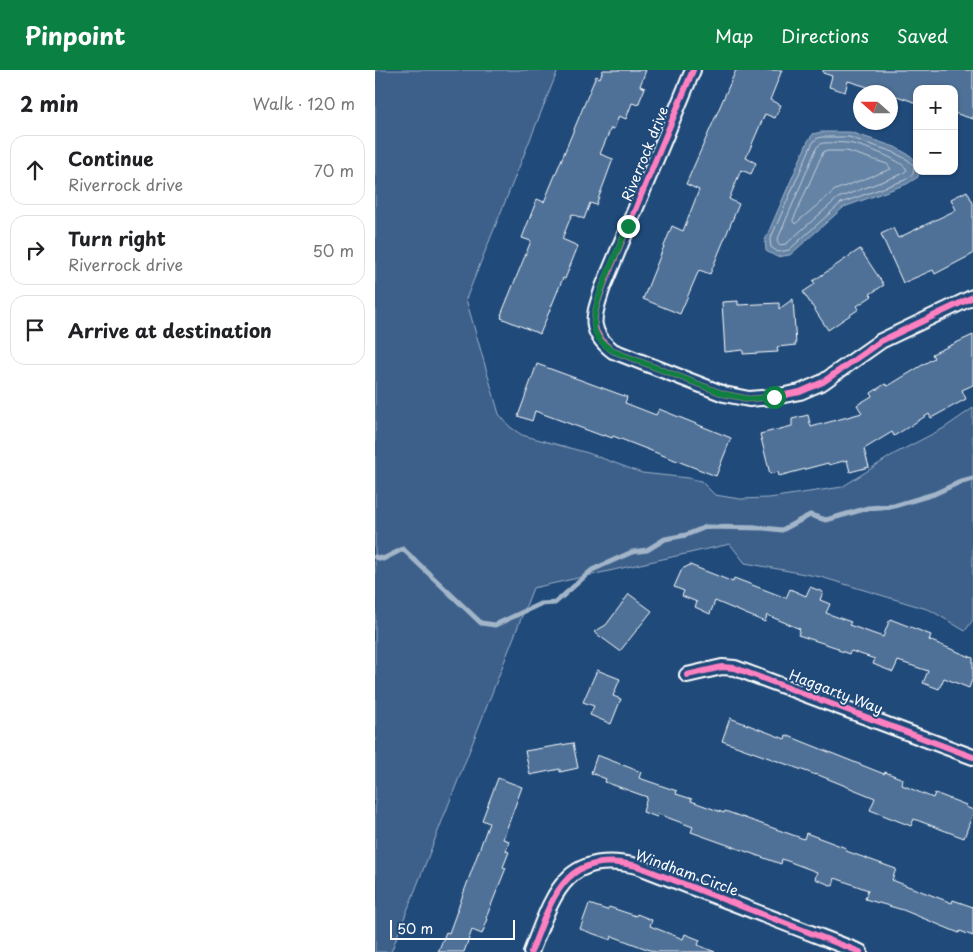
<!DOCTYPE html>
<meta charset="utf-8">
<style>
:root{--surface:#fff;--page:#f6f6f6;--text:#202124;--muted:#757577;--line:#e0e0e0;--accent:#0b8043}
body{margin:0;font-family:"Playpen Sans",sans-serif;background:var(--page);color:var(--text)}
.controls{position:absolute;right:15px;top:15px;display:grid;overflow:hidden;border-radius:10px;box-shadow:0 1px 4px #0004}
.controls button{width:45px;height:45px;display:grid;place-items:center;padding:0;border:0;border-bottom:1px solid var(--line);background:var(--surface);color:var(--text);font:25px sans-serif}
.compass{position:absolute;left:478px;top:15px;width:45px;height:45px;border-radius:50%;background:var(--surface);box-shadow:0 1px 4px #0004;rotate:291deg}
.scale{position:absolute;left:15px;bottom:12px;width:125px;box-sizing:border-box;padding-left:5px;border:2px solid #fff;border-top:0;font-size:14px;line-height:18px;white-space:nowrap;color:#fff;-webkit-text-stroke:4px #1f4a7a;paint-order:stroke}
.stop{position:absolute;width:15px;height:15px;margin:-11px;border:4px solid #0b8043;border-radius:50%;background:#fff}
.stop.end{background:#0b8043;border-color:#fff;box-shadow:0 1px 5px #0008}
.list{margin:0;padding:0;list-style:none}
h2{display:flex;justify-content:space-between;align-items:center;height:65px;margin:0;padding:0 20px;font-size:21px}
h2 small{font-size:16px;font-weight:400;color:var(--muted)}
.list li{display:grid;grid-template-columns:32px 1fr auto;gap:15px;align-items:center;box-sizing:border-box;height:70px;margin:0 10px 10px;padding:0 10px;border:1px solid var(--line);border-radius:15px}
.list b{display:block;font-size:19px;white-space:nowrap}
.list p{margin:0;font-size:16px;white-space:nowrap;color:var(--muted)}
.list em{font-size:16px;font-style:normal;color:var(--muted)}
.icon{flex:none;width:28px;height:28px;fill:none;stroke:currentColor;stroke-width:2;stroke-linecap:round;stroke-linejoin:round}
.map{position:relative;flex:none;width:598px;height:882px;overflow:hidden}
header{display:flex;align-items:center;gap:30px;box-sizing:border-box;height:70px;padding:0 25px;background:var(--accent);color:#fff}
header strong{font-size:24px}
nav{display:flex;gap:28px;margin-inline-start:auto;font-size:18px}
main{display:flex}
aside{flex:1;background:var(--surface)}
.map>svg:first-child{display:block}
.green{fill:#3c618b;stroke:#9eb0c5}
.water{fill:#6583a4;stroke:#a3b5c8}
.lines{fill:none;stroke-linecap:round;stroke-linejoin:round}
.shore{stroke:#c1cddb;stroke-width:1}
.stream{stroke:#a3b5c8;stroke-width:5}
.building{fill:#507197;stroke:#fff}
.street-casing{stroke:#fff;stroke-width:18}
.street{stroke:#1f4a7a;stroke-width:14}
.cycleway-casing{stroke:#1f4a7a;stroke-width:9}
.cycleway{stroke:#ff80c0;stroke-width:6}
.route{stroke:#0b8043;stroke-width:6}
.labels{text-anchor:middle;stroke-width:4;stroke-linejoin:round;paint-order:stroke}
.street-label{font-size:14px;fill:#fff;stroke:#1f4a7a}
</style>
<header>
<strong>Pinpoint</strong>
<nav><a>Map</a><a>Directions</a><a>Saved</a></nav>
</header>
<main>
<aside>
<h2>2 min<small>Walk · 120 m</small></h2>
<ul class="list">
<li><svg class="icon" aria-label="ahead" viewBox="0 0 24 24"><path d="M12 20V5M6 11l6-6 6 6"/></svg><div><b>Continue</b><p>Riverrock drive</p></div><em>70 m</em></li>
<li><svg class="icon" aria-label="right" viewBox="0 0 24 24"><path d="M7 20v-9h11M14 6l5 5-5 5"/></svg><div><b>Turn right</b><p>Riverrock drive</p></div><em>50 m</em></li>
<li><svg class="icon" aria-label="arrive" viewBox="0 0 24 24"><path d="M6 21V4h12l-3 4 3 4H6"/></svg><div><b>Arrive at destination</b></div></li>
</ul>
</aside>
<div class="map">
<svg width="598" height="882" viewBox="0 0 598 882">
<rect width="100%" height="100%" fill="#1f4a7a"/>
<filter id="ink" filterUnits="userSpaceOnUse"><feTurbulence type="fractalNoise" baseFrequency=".02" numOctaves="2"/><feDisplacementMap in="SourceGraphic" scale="10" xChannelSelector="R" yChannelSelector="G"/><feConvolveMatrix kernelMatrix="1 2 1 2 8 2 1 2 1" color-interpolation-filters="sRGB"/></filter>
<g filter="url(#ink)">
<!-- green -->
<path class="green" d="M 0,0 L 183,0 L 91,229 L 124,344 L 135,357 L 147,365 L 213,383 L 267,403 L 313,408 L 326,411 L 340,425 L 365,429 L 394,428 L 467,417 L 519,384 L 569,358 L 598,338 L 598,550 L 590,561 L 555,540 L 446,507 L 370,493 L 355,474 L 158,518 L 16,882 L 0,882 Z"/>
<!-- water -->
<path class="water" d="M 446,62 L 475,62 L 520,77 L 536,86 L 542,93 L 542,101 L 544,101 L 543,107 L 532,114 L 469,137 L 415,185 L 402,187 L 391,181 L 390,170 L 433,71 L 438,64 Z"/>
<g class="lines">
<!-- shore -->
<path class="shore" d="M 447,67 L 474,67 L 518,82 L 533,90 L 539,96 L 538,104 L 530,110 L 466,133 L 414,180 L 403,182 L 396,177 L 395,170 L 437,74 L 441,69 Z
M 448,73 C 456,73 464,72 472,73 C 484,74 528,90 532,100 L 527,104 L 463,128 L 411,174 L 404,175 L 402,171 L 442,77 Z
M 449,81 L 472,81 L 512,94 L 516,99 L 460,120 L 420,154 L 418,151 Z"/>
<!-- stream -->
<path class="stream" d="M 0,487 L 8,489 L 28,479 L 106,553 L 120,555 L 165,534 L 180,533 L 217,500 L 257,482 L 272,480 L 290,469 L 311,465 L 331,457 L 389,458 L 407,460 L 435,445 L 451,450 L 493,438 L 519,436 L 559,424 L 583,413 L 598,409"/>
</g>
<!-- building -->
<path class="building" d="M 228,0 L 271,0 L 265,16 L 270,18 L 263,35 L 257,33 L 251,49 L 244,46 L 239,59 L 236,58 L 225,84 L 238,89 L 221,135 L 215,133 L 209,149 L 197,144 L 187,169 L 203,176 L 190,209 L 188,208 L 165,264 L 126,248 L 127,245 L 126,245 L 156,171 L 147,168 L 162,129 L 169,132 L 221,6 L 225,8 Z
M 361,0 L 407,0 L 395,30 L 406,35 L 400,48 L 390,44 L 371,88 L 381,93 L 376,104 L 366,100 L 354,129 L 364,134 L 335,204 L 324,200 L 305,244 L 268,229 L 297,156 L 308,161 L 324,120 L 311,114 Z
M 448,0 L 598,0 L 598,49 L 579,43 L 579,19 L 542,19 L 542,33 L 516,24 L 516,22 L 509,22 L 473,11 L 470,22 L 454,17 L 457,6 L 448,3 Z
M 592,121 L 598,133 L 598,184 L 560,204 L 558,200 L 528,213 L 506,164 L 518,158 L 523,168 L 581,140 L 576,129 Z
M 485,179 L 509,215 L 495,224 L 497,226 L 482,236 L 484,239 L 453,260 L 428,222 L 440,214 L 438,211 Z
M 418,229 L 421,275 L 402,277 L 403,282 L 368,284 L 368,280 L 350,282 L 347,232 L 363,231 L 363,235 L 404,233 L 404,239 Z
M 598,265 L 598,315 L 587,320 L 591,329 L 556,348 L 554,344 L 519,366 L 517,362 L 489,379 L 494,397 L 475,402 L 472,390 L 454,395 L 453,393 L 404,406 L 403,402 L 395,404 L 385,364 L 417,356 L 417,349 L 433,345 L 436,357 L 487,343 L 482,335 L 497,326 L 496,323 L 510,314 L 513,316 L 559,288 L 557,284 Z
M 162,294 L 252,327 L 250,333 L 281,345 L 284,339 L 356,368 L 341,406 L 238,366 L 237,368 L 229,365 L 228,366 L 160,341 L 157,351 L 143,346 Z
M 315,495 L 358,512 L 359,508 L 411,528 L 415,519 L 431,526 L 435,517 L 448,522 L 445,530 L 455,534 L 451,543 L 476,552 L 474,555 L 508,567 L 515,549 L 556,565 L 554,570 L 598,588 L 598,607 L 594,618 L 569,608 L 564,619 L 548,613 L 553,601 L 523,591 L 518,602 L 498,594 L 500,589 L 476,581 L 474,584 L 463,580 L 463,578 L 423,565 L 425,559 L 392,545 L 390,552 L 340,531 L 335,544 L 320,537 L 322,532 L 307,526 L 309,521 L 299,517 L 307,499 Z
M 254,524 L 277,541 L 245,581 L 219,562 L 231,555 Z
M 222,600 L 245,609 L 238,626 L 246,629 L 236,654 L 215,645 L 219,636 L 208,632 Z
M 355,648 L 410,669 L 411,665 L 509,704 L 510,702 L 528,709 L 527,715 L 558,728 L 560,723 L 591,735 L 591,737 L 598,740 L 598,743 L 589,768 L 539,749 L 536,756 L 495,740 L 500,728 L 441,704 L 441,705 L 347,671 Z
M 198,673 L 203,698 L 185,702 L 185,699 L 155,705 L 150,681 Z
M 222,685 L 266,702 L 264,708 L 302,721 L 301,724 L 317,729 L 316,731 L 349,743 L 350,741 L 429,769 L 431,763 L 471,778 L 471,781 L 521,799 L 517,810 L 577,833 L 578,830 L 598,837 L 598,866 L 585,861 L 584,863 L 528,840 L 490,829 L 493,820 L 460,808 L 458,816 L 440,809 L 442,802 L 407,789 L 406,794 L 316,762 L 318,757 L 283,744 L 282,747 L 268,742 L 272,727 L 230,712 L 231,709 L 216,703 Z
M 123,708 L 147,717 L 128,769 L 134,771 L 131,781 L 134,782 L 128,797 L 131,798 L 111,848 L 113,849 L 107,864 L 97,860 L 89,882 L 63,882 L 71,862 L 74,863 L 114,753 L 107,750 Z
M 214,834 L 232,840 L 234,837 L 261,846 L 262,844 L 277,850 L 275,856 L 308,869 L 310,864 L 325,870 L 323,875 L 340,882 L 280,882 L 237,866 L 236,870 L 205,859 Z"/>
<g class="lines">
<defs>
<path id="street" d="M 318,0 L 228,217 C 219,245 211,260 238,281 L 349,324 L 374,329 L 399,327 L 425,322 L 448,312 L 506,271 L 598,227
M 312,605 L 347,597 L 360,598 L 598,687
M 156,882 C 178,826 189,779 262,796 L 485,882"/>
</defs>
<!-- street casing -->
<use href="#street" class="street-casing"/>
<!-- street -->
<use href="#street" class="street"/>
<defs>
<path id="cycleway" d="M 318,0 L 228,217 C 219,245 211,260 238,281 L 349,324 L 374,329 L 399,327 L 425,322 L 448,312 L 506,271 L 598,227
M 312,605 L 347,597 L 360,598 L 598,687
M 156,882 C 178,826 189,779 262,796 L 485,882"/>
</defs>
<!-- cycleway casing -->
<use href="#cycleway" class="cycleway-casing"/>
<!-- cycleway -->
<use href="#cycleway" class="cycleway"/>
</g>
</g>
<g class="lines" filter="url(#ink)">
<!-- route -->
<path class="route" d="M 253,156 C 244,179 213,239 220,261 C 223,270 230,276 238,281 L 349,324 L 374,329 L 399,327"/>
</g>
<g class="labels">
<!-- street labels -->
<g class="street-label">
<text transform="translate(270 84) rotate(-68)" y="5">Riverrock drive</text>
<text transform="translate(461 622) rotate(21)" y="5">Haggarty Way</text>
<text transform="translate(312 803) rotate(20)" y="5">Windham Circle</text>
</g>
</g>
</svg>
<div class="controls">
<button>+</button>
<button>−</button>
</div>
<svg class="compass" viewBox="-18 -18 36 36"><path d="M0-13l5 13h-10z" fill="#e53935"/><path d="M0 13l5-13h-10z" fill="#757577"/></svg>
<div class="scale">50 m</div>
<div class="stop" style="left:399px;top:327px"></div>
<div class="stop end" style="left:253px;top:156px"></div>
</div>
</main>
